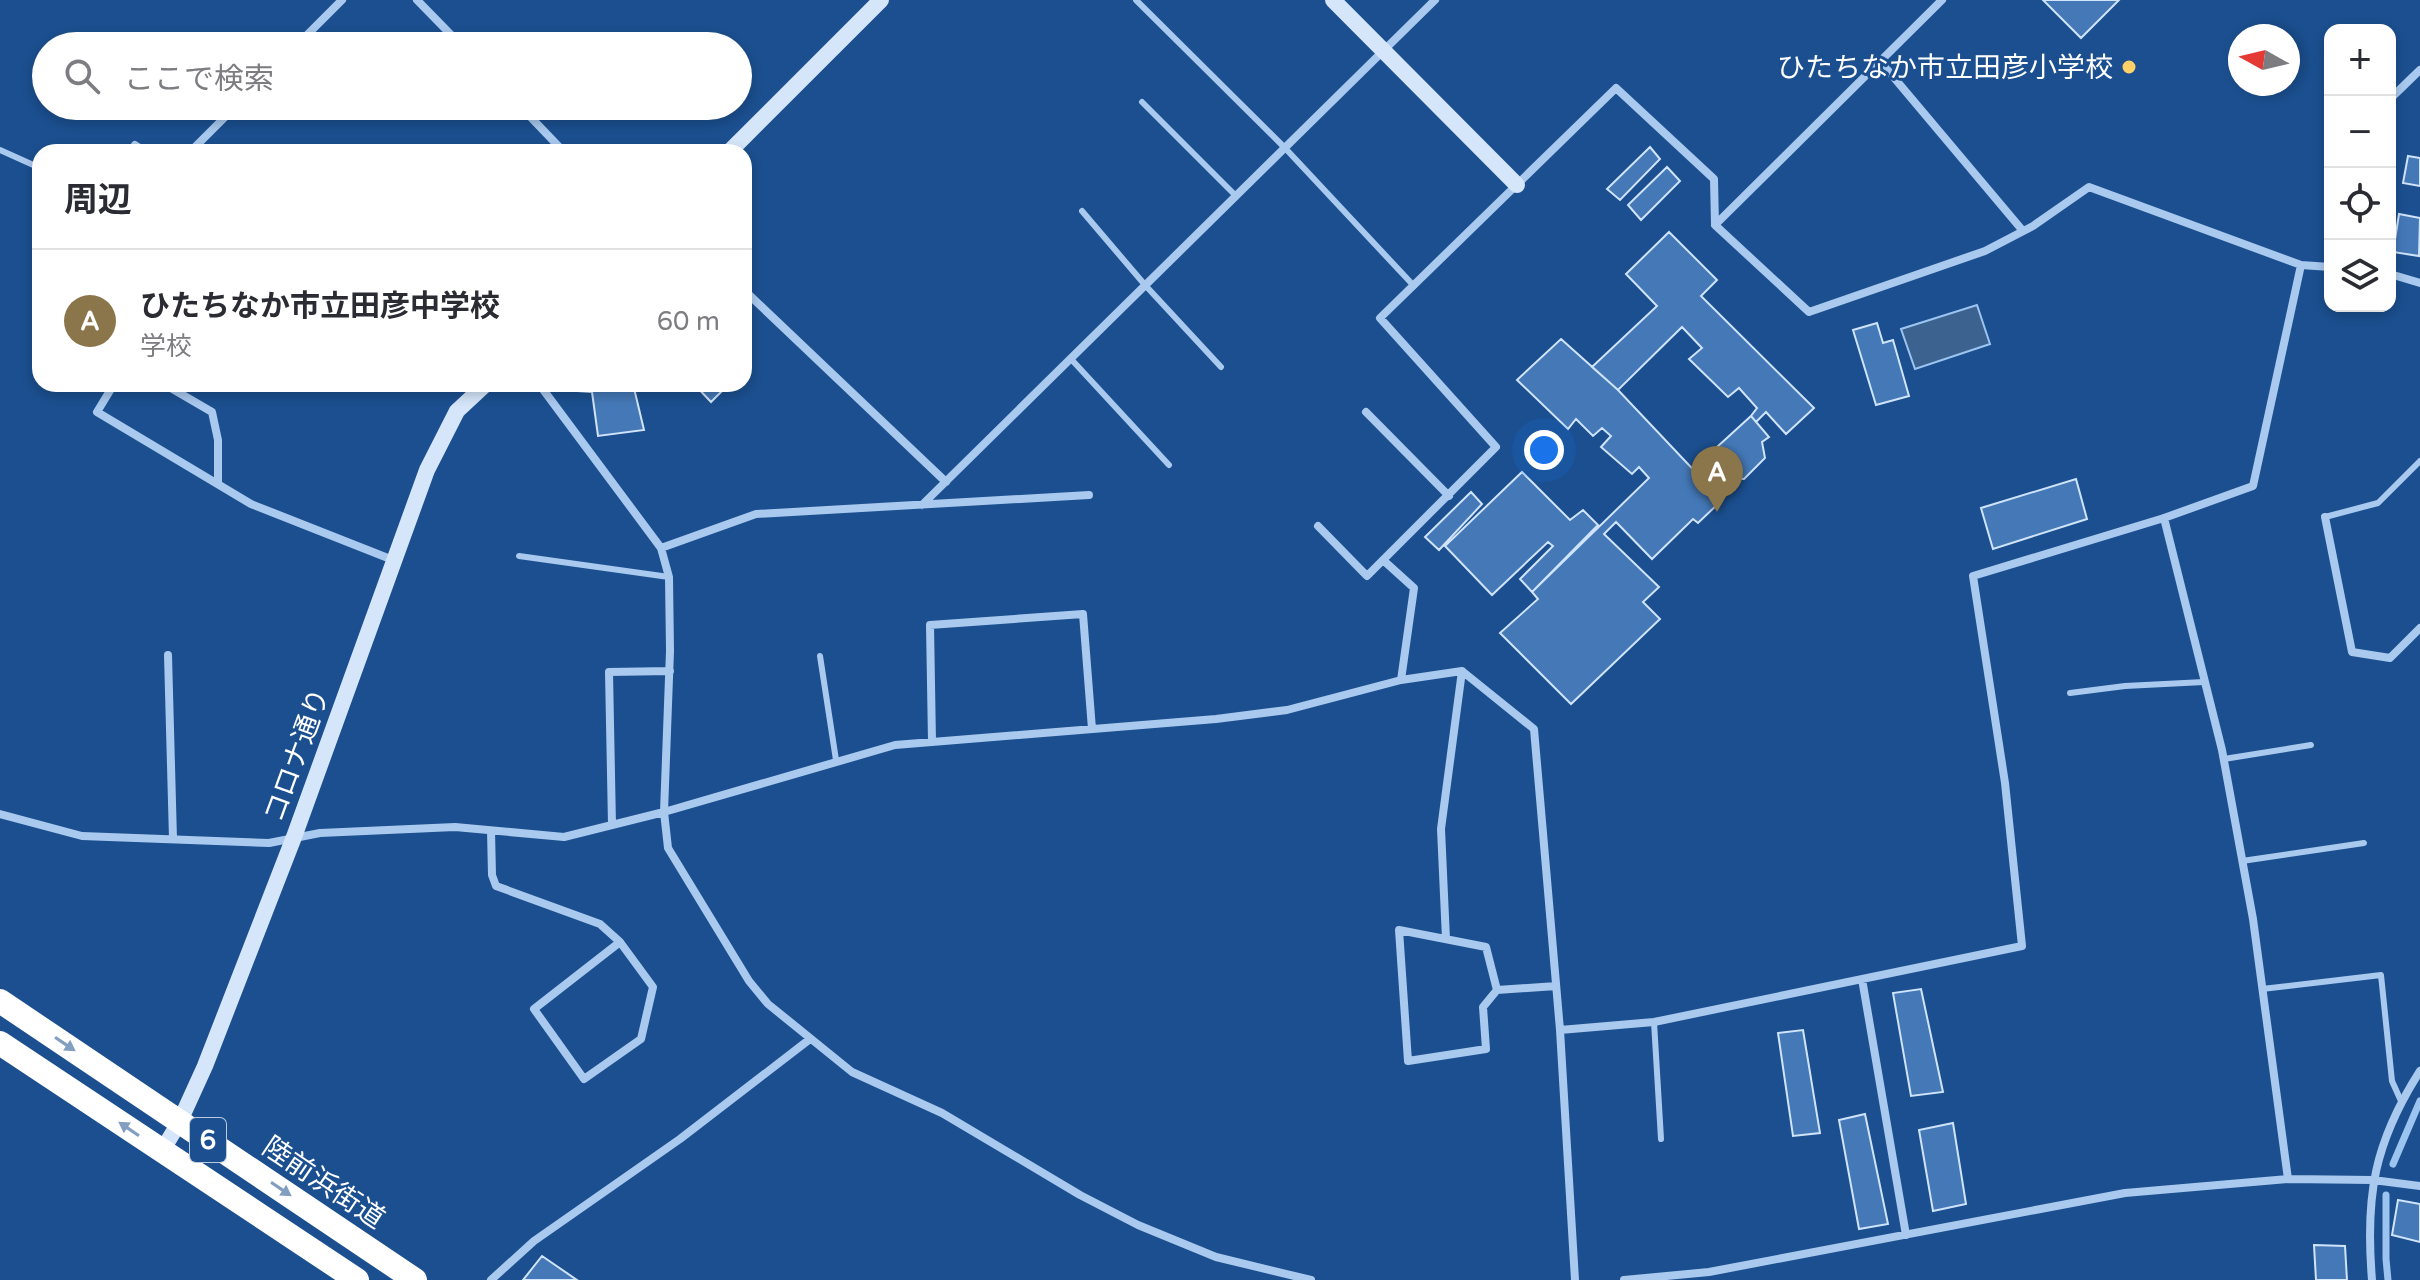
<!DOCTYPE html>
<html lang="ja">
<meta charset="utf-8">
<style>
:root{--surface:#fff;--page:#f7f7f7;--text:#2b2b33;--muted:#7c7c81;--line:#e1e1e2;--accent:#8a764a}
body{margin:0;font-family:"Varela Round","Noto Sans JP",sans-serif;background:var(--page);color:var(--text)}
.controls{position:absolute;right:24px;top:24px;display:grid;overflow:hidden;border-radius:16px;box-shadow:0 4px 12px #0003}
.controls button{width:72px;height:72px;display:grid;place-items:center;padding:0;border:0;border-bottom:2px solid var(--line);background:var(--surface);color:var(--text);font:40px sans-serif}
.compass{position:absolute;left:2228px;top:24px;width:72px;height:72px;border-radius:50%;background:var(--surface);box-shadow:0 4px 12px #0003;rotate:278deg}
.you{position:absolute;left:1544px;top:450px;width:28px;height:28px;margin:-20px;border:6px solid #fff;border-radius:50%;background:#1a73e8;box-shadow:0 0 0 12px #1a73e833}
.badge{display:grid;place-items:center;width:52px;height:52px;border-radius:50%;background:var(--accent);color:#fff;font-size:26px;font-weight:700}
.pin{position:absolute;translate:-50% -66px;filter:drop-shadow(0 2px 4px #0008)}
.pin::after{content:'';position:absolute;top:42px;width:28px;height:24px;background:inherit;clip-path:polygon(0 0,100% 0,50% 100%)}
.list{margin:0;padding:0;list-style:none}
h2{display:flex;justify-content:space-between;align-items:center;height:104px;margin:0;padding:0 32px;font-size:34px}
h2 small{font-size:26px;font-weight:400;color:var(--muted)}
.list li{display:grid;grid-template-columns:52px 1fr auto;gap:24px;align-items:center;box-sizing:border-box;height:144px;padding:0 32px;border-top:2px solid var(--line)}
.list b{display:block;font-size:30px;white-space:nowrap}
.list p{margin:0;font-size:26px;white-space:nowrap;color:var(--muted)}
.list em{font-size:26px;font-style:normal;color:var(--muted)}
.icon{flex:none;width:44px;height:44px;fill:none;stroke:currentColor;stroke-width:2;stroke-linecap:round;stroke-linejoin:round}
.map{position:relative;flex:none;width:2420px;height:1280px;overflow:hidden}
.search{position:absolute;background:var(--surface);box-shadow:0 4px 12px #0003;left:32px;top:32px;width:720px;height:88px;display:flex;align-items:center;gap:20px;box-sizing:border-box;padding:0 28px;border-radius:44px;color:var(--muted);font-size:30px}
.panel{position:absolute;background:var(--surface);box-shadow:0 4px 12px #0003;left:32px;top:144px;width:720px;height:248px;border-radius:24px}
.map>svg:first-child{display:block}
.water{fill:#3c6290;stroke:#9cc4f0;stroke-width:2}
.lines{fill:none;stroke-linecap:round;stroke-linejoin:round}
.stream{stroke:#9cc4f0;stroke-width:7}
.building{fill:#4478b7;stroke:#cfe3fa;stroke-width:2}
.lane{stroke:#a9c9ee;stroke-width:6}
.street{stroke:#a9c9ee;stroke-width:8}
.secondary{stroke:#d6e6fa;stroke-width:16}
.highway{stroke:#fff;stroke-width:24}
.oneway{fill:#829ec1}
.poi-dot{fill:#ffd166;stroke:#1b4f8f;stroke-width:3}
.labels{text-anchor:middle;stroke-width:6;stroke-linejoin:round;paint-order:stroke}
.shield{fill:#1b4f8f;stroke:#bbcadd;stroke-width:2}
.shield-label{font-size:26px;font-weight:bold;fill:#fff}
.poi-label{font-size:28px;fill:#fff;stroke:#1b4f8f;text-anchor:end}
.street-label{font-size:28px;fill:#fff;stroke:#1b4f8f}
</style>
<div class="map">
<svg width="2420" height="1280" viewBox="0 0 2420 1280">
<rect width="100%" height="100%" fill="#1b4f8f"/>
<!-- water -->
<path class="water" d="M 1977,305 L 1990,344 L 1915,369 L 1901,329 Z"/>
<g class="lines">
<!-- stream -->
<path class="stream" d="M 2393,1164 L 2420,1101
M 2386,1195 L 2386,1259 L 2388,1280"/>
</g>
<!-- building -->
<path class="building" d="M 2043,0 L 2119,0 L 2081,38 Z
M 1650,147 L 1660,159 L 1620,200 L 1607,189 Z
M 2408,156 L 2420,158 L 2420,186 L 2403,183 Z
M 1667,167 L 1680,181 L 1641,220 L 1628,205 Z
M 2399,214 L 2420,218 L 2419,256 L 2393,252 Z
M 1669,232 L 1717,280 L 1701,296 L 1814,408 L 1786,434 L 1766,412 L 1756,422 L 1751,416 L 1757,408 L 1739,388 L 1728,397 L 1689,359 L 1702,348 L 1682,327 L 1618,390 L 1592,367 L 1657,306 L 1626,274 Z
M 1877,323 L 1883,343 L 1893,340 L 1909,396 L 1876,405 L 1853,330 Z
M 1561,339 L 1618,390 L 1722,500 L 1698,523 L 1693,519 L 1652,559 L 1616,522 L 1604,534 L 1659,587 L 1643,602 L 1660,619 L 1571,704 L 1500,633 L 1538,599 L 1532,592 L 1649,478 L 1639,467 L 1632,474 L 1601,447 L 1611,436 L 1602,428 L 1593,436 L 1576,419 L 1568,429 L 1517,380 Z
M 578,384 L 633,384 L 644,430 L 598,436 L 592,392 L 578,391 Z
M 694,384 L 729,384 L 711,402 Z
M 1751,416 L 1769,437 L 1762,442 L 1765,458 L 1744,479 L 1726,478 L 1721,485 L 1709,470 L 1701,475 L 1694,468 Z
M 1522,472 L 1570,520 L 1583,510 L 1598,525 L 1532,592 L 1520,579 L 1553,546 L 1548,542 L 1492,595 L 1445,546 Z
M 2076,479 L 2087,519 L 1993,549 L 1981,508 Z
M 1471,492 L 1482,504 L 1439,550 L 1425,537 Z
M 1921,989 L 1943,1092 L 1911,1096 L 1893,993 Z
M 1803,1030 L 1820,1133 L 1793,1136 L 1778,1033 Z
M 1865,1114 L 1888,1224 L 1859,1229 L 1839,1120 Z
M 1953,1123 L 1966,1204 L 1933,1211 L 1919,1130 Z
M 2398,1200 L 2420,1204 L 2420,1242 L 2392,1235 Z
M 2314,1245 L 2345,1246 L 2347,1280 L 2316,1280 Z
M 542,1256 L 577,1280 L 523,1280 Z"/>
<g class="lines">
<!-- lane -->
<path class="lane" d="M 1136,0 L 1285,148 L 1414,286
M 1142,102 L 1236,196
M 0,150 L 40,168
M 1082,211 L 1145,285 L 1221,367
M 1071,359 L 1169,465
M 2325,517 L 2378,503 L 2420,461
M 519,556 L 669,577
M 820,656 L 836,760
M 2070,693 L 2125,686 L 2204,682
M 2224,759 L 2311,745
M 2242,861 L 2364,843
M 2262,989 L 2381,975 L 2392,1081 L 2401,1101
M 1654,1022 L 1661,1139"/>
<!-- street -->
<path class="street" d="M 417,0 L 462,46
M 296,46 L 342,0
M 1880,61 L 2023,231
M 2390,99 L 2420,70
M 520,106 L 564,152
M 135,145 L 146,152
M 190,152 L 236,106
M 1715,225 L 1942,0
M 2390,274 L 2420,283
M 744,290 L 946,482
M 114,384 L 97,412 L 251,504 L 393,560
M 164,384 L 212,412 L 218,440 L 218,483
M 539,384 L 661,548 L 669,577 L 670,651 L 664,812 L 668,848 L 749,981 L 768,1004 L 852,1072 L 942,1113 L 1080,1195 L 1138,1225 L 1216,1257 L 1311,1280
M 1366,412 L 1449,496
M 922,505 L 1435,0
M 2325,517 L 2352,652 L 2390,658 L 2420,628
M 2164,518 L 2222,750 L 2253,919 L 2288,1179
M 1318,526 L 1367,576 L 1496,447 L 1380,318 L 1616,88 L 1714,179 L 1715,225 L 1809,312 L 1985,251 L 2033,226 L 2089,187 L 2301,265 L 2330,267
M 661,548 L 756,514 L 1089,495
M 1383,560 L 1414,588 L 1401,680
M 168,655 L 173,839
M 932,742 L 930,625 L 1083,614 L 1092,729
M 0,814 L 82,836 L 269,843 L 320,833 L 455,827 L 564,837 L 664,812 L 895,745 L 1216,719 L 1287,710 L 1401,680 L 1462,671 L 1534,729 L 1560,1030 L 1575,1280
M 612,825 L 609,672 L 670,671
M 491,831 L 492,875 L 496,886 L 600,924 L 620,942 L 653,987 L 641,1039 L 584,1079 L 534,1009 L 620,942
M 1446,939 L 1441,829 L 1462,671
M 1862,979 L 1906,1235
M 1497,990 L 1486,947 L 1399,930 L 1408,1061 L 1486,1049 L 1483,1007 L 1497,990 L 1556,986
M 1560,1030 L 1654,1022 L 2022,946 L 2005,783 L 1973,576 L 2164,518 L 2253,486 L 2301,265
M 491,1280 L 534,1241 L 680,1139 L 810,1039
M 1624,1280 L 1709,1272 L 2125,1193 L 2288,1179 L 2373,1180 L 2420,1186
M 2372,1280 C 2365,1196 2374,1143 2420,1071"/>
<!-- secondary -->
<path class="secondary" d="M 1333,0 L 1517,185
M 729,152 L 881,0
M 162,1151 L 180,1121 L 205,1066 L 294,837 L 427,470 L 457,411 L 486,384"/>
<!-- highway -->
<path class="highway" d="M 0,1001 L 415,1280
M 0,1043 L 357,1280"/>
</g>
<!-- one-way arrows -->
<defs><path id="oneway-solid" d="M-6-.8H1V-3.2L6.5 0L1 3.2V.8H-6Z" transform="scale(2)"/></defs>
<g class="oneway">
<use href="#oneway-solid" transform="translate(65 1044) rotate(34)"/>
<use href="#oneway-solid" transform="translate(129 1129) rotate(-146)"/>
<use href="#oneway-solid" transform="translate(281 1189) rotate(34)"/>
</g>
<!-- markers -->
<circle class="poi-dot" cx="2129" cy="67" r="8"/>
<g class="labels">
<!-- shield labels -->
<rect class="shield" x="190" y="1118" width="36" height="44" rx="6"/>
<g class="shield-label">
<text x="208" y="1149">6</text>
</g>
<!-- poi labels -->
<g class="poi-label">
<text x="2113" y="77">ひたちなか市立田彦小学校</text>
</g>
<!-- street labels -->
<g class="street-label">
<text transform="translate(296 755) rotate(-70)" y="10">コロナ通り</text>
<text transform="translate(324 1182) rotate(34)" y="10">陸前浜街道</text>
</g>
</g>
</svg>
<div class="controls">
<button>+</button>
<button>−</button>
<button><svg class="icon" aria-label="locate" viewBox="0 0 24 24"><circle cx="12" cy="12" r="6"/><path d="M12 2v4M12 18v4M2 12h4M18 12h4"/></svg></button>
<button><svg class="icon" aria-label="layers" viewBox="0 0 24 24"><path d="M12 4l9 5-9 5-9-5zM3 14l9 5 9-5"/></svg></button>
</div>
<svg class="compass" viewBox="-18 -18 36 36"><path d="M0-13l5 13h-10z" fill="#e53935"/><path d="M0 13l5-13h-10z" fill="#7c7c81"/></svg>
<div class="you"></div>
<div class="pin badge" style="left:1717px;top:512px">A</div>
<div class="search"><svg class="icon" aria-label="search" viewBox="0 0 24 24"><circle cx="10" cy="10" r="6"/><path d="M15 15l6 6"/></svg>ここで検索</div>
<section class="panel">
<h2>周辺<small></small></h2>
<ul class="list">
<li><span class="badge">A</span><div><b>ひたちなか市立田彦中学校</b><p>学校</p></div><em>60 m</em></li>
</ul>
</section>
</div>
